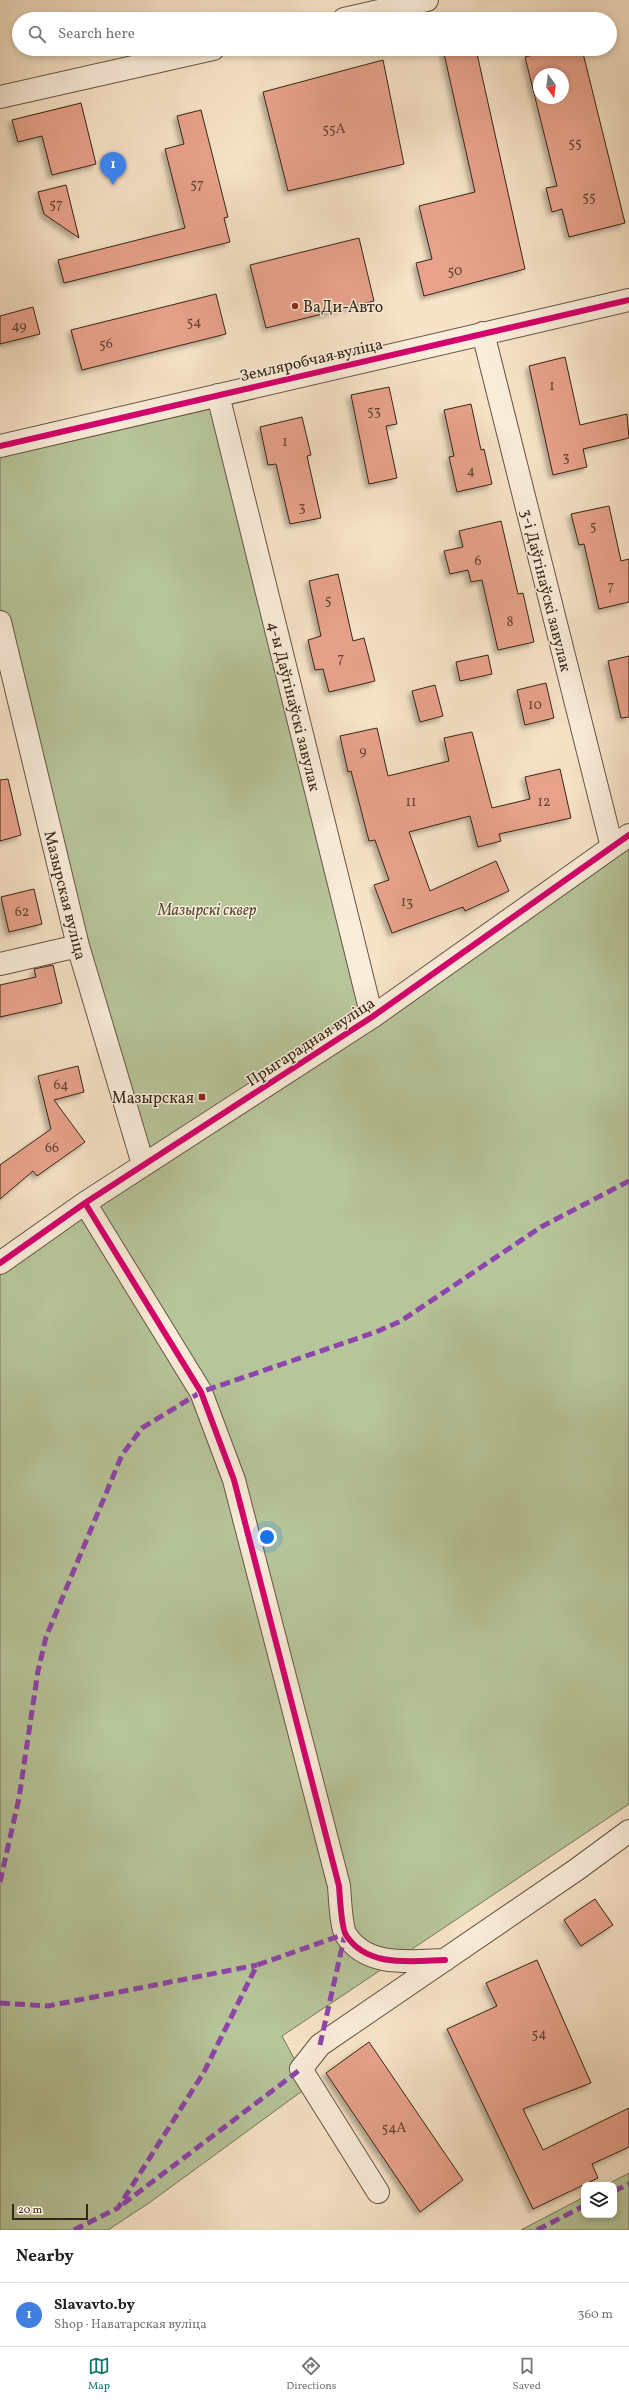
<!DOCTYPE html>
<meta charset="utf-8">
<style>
:root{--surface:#fff;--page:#f2f2f2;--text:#222;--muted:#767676;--line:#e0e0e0;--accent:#0f766e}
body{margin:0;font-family:Vollkorn,serif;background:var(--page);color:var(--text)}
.controls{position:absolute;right:12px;bottom:12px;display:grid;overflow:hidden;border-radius:8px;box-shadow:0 2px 6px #0003}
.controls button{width:36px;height:36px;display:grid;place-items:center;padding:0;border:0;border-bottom:1px solid var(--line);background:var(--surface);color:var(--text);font:20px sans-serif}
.compass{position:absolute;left:533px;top:68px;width:36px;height:36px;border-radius:50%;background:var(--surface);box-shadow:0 2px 6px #0003;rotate:166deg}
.scale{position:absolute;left:12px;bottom:10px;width:76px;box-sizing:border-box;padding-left:4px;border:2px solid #362616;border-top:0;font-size:11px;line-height:14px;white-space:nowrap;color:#362616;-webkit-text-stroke:3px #faeddb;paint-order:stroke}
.you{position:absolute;left:267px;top:1537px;width:14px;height:14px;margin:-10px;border:3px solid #fff;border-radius:50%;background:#1a73e8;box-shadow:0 0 0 6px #1a73e833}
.badge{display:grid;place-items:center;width:26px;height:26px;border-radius:50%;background:var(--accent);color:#fff;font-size:13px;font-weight:700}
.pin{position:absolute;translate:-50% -33px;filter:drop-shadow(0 1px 2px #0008)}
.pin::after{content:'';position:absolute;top:21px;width:14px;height:12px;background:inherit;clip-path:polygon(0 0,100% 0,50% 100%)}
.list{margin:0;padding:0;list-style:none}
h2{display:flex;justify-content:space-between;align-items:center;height:52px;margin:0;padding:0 16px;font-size:17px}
h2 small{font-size:13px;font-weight:400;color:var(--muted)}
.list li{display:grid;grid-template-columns:26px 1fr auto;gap:12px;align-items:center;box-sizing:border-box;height:64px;padding:0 16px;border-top:1px solid var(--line)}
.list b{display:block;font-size:15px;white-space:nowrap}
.list p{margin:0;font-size:13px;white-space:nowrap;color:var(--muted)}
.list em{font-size:13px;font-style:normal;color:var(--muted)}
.icon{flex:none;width:22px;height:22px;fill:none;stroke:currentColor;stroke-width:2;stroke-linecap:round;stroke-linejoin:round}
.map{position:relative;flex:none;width:629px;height:2230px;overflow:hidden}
.search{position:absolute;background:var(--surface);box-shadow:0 2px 6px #0003;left:12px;right:12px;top:12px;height:44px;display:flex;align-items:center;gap:10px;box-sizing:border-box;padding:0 14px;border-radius:22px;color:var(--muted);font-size:15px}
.sheet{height:116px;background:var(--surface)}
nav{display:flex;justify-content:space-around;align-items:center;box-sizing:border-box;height:56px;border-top:1px solid var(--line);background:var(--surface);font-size:11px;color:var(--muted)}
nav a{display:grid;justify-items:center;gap:2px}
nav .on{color:var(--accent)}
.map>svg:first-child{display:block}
.green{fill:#b7c59a;stroke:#767658}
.building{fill:#e8a28b;stroke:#362616;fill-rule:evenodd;filter:url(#shadow)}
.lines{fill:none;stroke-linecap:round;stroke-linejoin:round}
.street-casing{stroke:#665542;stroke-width:24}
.street{stroke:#faeddb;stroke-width:22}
.quiet{stroke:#8e44ad;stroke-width:5;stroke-dasharray:10 5;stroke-linecap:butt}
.cycleway-casing{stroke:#faeddb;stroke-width:8}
.cycleway{stroke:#d6006c;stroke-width:6}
.poi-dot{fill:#8f2418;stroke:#faeddb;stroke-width:1.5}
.labels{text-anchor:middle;stroke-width:3;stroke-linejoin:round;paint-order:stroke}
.number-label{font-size:14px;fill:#624533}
.poi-label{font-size:16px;fill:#362616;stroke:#faeddb;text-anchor:start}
.street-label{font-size:16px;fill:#362616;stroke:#faeddb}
.park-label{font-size:16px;font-style:italic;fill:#564e37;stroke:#faeddb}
</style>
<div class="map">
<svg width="629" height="2230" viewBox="0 0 629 2230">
<defs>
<filter id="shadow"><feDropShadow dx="-3.5" dy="3.5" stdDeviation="2" flood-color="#0004"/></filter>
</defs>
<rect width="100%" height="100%" fill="#f7e3c7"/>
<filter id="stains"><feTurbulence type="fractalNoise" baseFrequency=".005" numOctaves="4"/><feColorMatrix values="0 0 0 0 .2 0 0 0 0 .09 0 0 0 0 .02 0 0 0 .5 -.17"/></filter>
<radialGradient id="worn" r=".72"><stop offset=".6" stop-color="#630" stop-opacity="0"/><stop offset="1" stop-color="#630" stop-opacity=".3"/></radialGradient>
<!-- green -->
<path class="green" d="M 218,395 L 372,1017 L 143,1164 L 0,622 L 0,446 Z
M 629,840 L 629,1804 L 282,2036 L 309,2086 L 149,2203 L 108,2230 L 0,2230 L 0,1267 Z
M 629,2173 L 629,2230 L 521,2230 L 584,2197 L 584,2215 L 614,2215 L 614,2185 L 606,2185 Z"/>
<!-- building -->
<path class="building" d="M 443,49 L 476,49 L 525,269 L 424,296 L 416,263 L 432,259 L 419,206 L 475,192 Z
M 558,49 L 582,49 L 625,223 L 569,237 L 562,209 L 552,212 L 546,188 L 557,186 L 525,57 ZM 539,74 L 563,74 L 563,98 L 539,98 Z
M 383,60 L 404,164 L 288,191 L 263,92 Z
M 81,103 L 96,164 L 52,175 L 42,136 L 18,142 L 12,120 Z
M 201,110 L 228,217 L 224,218 L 230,242 L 64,283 L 58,260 L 185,228 L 165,149 L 184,144 L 177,116 Z
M 66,185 L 79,238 L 44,214 L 38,192 Z
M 359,238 L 374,301 L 266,328 L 250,265 Z
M 216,294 L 226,334 L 82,370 L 71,330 Z
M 33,307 L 40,334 L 0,344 L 0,316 Z
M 565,357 L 580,425 L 627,414 L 629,438 L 583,449 L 587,467 L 553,475 L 529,366 Z
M 389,387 L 397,424 L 386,426 L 397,478 L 369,484 L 351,395 Z
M 471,404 L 481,450 L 484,449 L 492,484 L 457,492 L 449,457 L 454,456 L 444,410 Z
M 302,417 L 311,455 L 307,456 L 321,518 L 290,524 L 276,464 L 268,465 L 260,427 Z
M 609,506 L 621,561 L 629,559 L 629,602 L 599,609 L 584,544 L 579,545 L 571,514 Z
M 501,521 L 518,594 L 523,593 L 534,642 L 498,650 L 482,580 L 471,582 L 468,570 L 450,574 L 444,551 L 463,547 L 459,531 Z
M 338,574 L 353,641 L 364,638 L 375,681 L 329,692 L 323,669 L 315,670 L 308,640 L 321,636 L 309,581 Z
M 488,655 L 492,674 L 460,681 L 456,662 Z
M 629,656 L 629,717 L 621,718 L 608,661 Z
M 546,683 L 554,718 L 525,725 L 517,690 Z
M 435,685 L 443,716 L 420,722 L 412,691 Z
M 377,728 L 388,776 L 449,761 L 444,738 L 472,732 L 492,808 L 530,799 L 525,777 L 560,769 L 571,818 L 499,834 L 501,841 L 478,847 L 470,816 L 409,832 L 430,891 L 496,861 L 509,891 L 465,911 L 463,907 L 392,933 L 374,885 L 389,880 L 375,840 L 369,841 L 351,771 L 348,772 L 340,736 Z
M 8,779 L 21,835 L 0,841 L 0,780 Z
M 34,889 L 42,924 L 9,932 L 1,897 Z
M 53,965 L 62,1003 L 0,1017 L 0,985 L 36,977 L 34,969 Z
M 78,1066 L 84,1092 L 54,1100 L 85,1142 L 37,1176 L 33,1171 L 0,1199 L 0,1165 L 51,1129 L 38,1076 Z
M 595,1899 L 613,1925 L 581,1946 L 564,1920 Z
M 537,1960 L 591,2083 L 523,2109 L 543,2150 L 629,2108 L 629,2147 L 592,2164 L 598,2178 L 533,2209 L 447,2029 L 497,2006 L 486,1983 Z
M 369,2042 L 463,2180 L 420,2212 L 326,2073 Z"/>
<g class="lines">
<defs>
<path id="street" d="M 344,19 L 427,0
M 0,97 L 213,49
M 483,333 L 612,847
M 218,395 L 372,1017
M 0,446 L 629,300
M 0,622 L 78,946 L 143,1164
M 0,964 L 78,946
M 85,1203 L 201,1392 L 234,1480 L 339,1886 C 340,1897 341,1927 346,1935 C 367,1968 411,1961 445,1960
M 0,1263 L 85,1203 L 372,1017 L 629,835
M 378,2192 L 301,2069 L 320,2045 L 576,1870 L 629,1831"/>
</defs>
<!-- street casing -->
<use href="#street" class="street-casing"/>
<!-- street -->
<use href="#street" class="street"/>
<!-- quiet -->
<path class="quiet" d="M 0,1882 L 19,1798 L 38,1671 L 46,1637 L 122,1455 L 142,1428 L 201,1392 L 376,1332 L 401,1321 L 541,1227 L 629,1181
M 0,2003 L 48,2006 L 257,1965
M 320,2045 L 345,1934
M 614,2191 L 629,2184
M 123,2204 L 301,2069
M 74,2230 L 118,2208 L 204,2072 L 257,1965 L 345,1934
M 537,2230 L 584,2206"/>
<defs>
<path id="cycleway" d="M 0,446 L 629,300
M 85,1203 L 201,1392 L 234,1480 L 339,1886 C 340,1897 341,1927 346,1935 C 367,1968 411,1961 445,1960
M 0,1263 L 85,1203 L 372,1017 L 629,835"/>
</defs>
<!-- cycleway casing -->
<use href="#cycleway" class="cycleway-casing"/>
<!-- cycleway -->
<use href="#cycleway" class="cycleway"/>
</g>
<!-- markers -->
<g class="poi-dot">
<circle cx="295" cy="306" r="4"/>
<rect x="198" y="1093" width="8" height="8" rx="2"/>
</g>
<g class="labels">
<!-- number labels -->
<g class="number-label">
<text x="334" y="133">55А</text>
<text x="575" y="147">55</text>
<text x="197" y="188">57</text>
<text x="589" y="201">55</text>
<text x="56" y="208">57</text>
<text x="455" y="275">50</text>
<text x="194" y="326">54</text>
<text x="19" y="330">49</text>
<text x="106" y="348">56</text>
<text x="552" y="390">1</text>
<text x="374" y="415">53</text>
<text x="285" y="446">1</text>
<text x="566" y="461">3</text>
<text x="471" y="475">4</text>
<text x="302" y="511">3</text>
<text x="593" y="530">5</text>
<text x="478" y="565">6</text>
<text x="611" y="590">7</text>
<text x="328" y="604">5</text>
<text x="510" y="626">8</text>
<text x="341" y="662">7</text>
<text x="535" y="709">10</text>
<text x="363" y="755">9</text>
<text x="411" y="806">11</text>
<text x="544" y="806">12</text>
<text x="407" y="906">13</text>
<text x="22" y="916">62</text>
<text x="61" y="1089">64</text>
<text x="52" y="1152">66</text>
<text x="539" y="2038">54</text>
<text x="394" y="2132">54А</text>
</g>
<!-- poi labels -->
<g class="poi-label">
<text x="303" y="312">ВаДи-Авто</text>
<text x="194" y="1103" text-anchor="end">Мазырская</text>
</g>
<!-- street labels -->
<g class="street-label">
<text transform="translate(311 359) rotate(-13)" y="6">Земляробчая вуліца</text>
<text transform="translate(547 590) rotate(76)" y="6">3-і Даўгінаўскі завулак</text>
<text transform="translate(295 706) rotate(76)" y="6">4-ы Даўгінаўскі завулак</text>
<text transform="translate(66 895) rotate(76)" y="6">Мазырская вуліца</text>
<text transform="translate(310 1041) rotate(-33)" y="6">Прыгарадная вуліца</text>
</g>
<!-- park labels -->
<g class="park-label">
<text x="207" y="915">Мазырскі сквер</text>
</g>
</g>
<rect width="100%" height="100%" filter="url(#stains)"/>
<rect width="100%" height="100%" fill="url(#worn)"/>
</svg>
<div class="controls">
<button><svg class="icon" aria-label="layers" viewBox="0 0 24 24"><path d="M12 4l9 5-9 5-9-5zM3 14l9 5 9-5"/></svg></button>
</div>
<svg class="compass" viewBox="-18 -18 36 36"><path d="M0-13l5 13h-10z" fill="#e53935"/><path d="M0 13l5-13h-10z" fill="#767676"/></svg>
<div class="scale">20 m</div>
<div class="you"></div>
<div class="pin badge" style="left:113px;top:185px;background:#3f7fe0">1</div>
<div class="search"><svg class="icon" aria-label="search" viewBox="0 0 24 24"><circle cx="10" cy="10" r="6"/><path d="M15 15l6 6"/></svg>Search here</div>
</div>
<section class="sheet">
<h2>Nearby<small></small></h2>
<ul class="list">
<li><span class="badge" style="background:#3f7fe0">1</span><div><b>Slavavto.by</b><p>Shop · Наватарская вуліца</p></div><em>360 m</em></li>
</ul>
</section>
<nav>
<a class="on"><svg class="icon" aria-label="map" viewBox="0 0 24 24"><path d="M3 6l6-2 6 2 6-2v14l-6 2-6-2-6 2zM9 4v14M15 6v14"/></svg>Map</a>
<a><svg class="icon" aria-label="directions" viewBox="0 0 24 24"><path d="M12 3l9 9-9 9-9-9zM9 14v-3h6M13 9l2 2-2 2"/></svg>Directions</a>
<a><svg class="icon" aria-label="saved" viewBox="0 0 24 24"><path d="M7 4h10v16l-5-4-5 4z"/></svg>Saved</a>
</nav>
